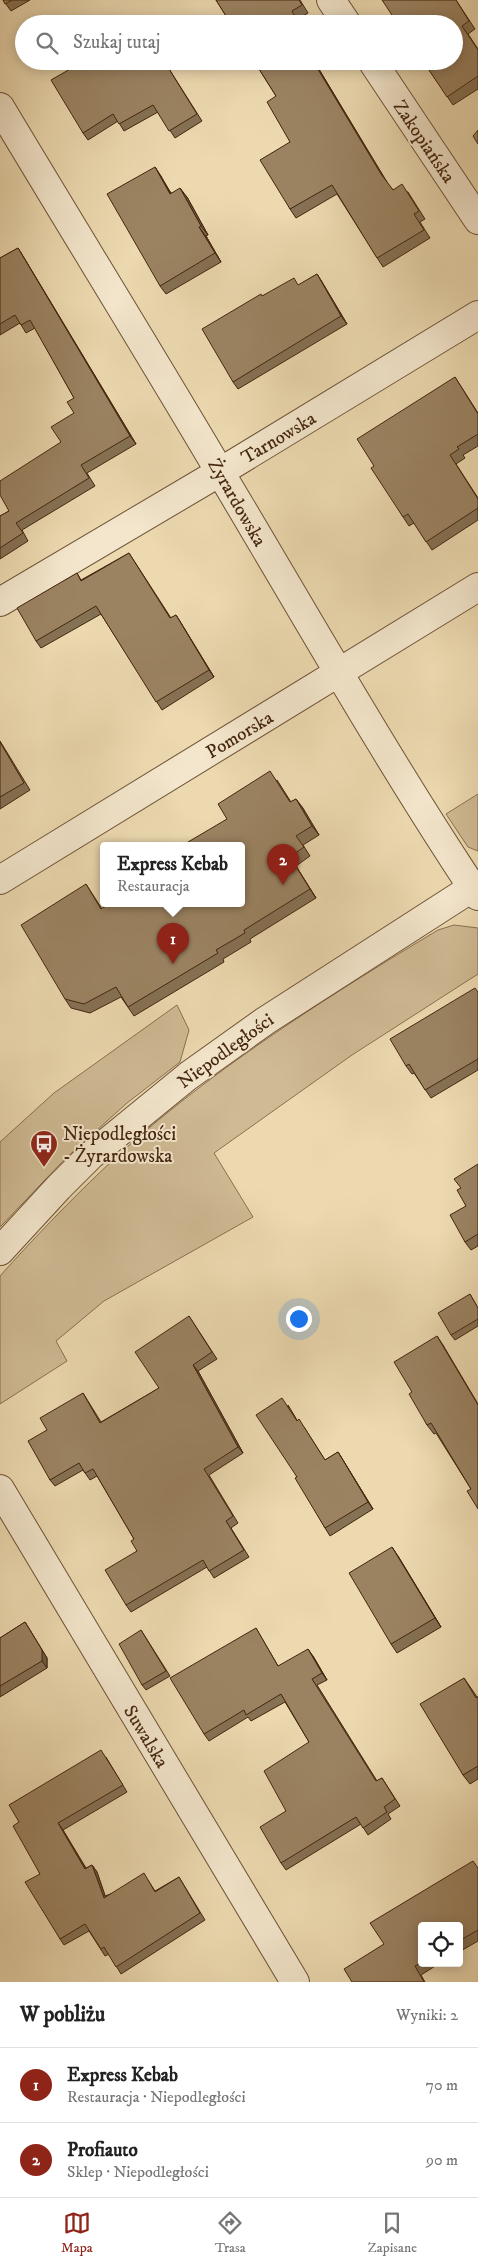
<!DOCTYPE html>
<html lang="pl">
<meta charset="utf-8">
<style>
:root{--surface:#fff;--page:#f6f6f6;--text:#222;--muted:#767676;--line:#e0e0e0;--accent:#8f2418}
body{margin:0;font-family:"IM FELL DW Pica",serif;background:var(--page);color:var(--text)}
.controls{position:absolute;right:15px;bottom:15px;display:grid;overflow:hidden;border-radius:5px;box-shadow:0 2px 12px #0003}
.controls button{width:45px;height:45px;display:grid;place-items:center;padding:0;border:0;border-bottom:1px solid var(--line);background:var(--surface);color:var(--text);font:25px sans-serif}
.you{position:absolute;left:298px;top:1318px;width:18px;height:18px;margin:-12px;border:4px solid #fff;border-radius:50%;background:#1a73e8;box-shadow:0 0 0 8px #1a73e833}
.badge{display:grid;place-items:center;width:32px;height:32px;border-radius:50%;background:var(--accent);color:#fff;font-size:16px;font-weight:700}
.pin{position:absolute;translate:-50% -41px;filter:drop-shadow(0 1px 2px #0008)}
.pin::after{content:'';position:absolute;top:26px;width:18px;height:15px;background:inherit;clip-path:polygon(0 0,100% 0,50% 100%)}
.popup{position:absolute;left:100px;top:842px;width:145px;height:65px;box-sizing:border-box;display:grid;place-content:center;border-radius:5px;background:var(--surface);filter:drop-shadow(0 1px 4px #0005);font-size:16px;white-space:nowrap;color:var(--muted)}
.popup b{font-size:19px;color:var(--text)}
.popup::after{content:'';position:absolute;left:50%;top:100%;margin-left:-10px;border:10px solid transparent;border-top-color:var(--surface)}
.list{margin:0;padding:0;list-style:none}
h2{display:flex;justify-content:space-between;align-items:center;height:65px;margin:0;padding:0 20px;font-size:21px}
h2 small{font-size:16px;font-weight:400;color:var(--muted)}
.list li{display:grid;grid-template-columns:32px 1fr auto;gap:15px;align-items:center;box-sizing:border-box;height:75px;padding:0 20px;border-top:1px solid var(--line)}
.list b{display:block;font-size:19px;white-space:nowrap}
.list p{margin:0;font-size:16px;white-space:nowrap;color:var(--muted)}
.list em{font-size:16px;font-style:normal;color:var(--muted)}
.icon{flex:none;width:28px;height:28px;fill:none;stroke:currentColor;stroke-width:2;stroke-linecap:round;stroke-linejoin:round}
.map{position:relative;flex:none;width:478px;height:1982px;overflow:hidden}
.search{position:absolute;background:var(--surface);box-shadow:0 2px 12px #0003;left:15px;right:15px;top:15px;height:55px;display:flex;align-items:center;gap:12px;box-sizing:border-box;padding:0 18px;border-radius:28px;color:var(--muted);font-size:19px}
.sheet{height:215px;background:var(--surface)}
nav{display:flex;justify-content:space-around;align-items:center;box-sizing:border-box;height:70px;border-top:1px solid var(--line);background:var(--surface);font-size:14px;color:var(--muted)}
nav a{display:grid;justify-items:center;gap:2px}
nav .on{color:var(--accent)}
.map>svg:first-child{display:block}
.green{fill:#cfba94;stroke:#8a7051}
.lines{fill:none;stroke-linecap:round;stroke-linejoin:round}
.minor-casing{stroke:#6e5236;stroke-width:30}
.minor{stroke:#f3e6cc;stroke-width:28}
.wall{fill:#857154;stroke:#44250e}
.shaded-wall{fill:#6c5c45;stroke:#44250e}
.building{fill:#9b8362;stroke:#44250e}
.labels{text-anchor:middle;stroke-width:4;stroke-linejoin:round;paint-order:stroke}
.street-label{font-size:19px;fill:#44250e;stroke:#f3e6cc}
.poi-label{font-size:19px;fill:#44250e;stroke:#f3e6cc;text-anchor:start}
</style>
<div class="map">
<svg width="478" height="1982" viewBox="0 0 478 1982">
<rect width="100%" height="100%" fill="#ecd9b0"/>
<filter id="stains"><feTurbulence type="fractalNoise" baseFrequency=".004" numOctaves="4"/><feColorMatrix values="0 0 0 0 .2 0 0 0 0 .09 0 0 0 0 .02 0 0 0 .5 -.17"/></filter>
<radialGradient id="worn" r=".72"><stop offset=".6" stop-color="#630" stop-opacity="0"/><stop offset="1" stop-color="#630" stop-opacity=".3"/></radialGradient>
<!-- green -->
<path class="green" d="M 478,794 L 478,851 L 468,847 L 446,814 Z
M 454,925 L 478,928 L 478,974 L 352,1055 L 214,1153 L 253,1217 L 104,1301 L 56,1341 L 67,1361 L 0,1404 L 0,1276 C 43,1228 88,1182 136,1139 C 227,1060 335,992 438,930 Z
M 177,1005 L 189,1030 L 180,1062 L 127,1103 L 66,1158 L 0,1227 L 0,1142 L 54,1093 Z"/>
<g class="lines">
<defs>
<path id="minor" d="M 331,0 L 347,24
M 372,61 L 478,220
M 0,107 C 73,229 148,350 220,472 C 305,614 386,758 478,896
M 0,602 L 220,472 L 478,315
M 0,880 L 478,587
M 0,1251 L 58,1188 L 90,1156 L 188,1076 L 265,1021 L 478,884
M 0,1489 L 295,1982"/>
</defs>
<!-- minor casing -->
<use href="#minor" class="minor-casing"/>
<!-- minor -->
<use href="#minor" class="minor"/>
</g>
<!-- wall -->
<path class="wall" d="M 3,0 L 30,0 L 11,11 Z
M 216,0 L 300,0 L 308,13 L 298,19 L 300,24 L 231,24 Z
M 456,0 L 475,29 L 468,34 L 478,49 L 478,89 L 453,105 L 423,61 Z
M 84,61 L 164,61 L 202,121 L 175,138 L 158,112 L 124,131 L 118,121 L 88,140 L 83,133 Z
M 254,61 L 314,61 L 386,181 L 393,190 L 408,192 L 425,219 L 420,222 L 430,238 L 383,267 L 337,194 L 296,218 L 290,209 L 290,142 L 276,96 Z
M 155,167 L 171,193 L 187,197 L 208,235 L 206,236 L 221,262 L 166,294 L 160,286 Z
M 18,248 L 136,444 L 87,473 L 95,486 L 22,530 L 28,541 L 0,559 L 0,516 L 9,511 L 61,442 L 74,413 L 74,398 L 35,328 L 26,333 L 20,323 L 0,335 L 0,258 Z
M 317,274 L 322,282 L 347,324 L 238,389 L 233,382 L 262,296 L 299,285 Z
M 455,377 L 478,413 L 478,446 L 463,455 L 465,458 L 456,464 L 478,498 L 478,520 L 432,550 L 414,523 L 409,526 L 403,517 L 374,466 Z
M 129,553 L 171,618 L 176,615 L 181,623 L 214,677 L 162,710 L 101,614 L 41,648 L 36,641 L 77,573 L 81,580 Z
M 0,741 L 30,790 L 0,809 Z
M 277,780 L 291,802 L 296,799 L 319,835 L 303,845 L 310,856 L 296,866 L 316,898 L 250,939 L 251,942 L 223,959 L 224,962 L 134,1016 L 121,997 L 90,1013 L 71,1008 L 65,999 L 86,884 L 102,909 L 242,903 L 227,819 Z
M 478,992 L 478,1070 L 431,1098 L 414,1073 L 412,1074 L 406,1066 Z
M 478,1164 L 478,1246 L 471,1250 L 465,1242 L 466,1206 L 461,1188 Z
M 470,1294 L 478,1308 L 478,1326 L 455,1340 L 451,1335 Z
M 189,1316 L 217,1359 L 198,1371 L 243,1453 L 209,1475 L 238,1523 L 231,1528 L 249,1557 L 214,1578 L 207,1567 L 131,1612 L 126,1605 L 137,1551 L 134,1539 L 97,1476 L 90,1480 L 83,1470 L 55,1486 L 50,1480 L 47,1430 L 83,1393 L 101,1422 L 159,1388 Z
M 443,1345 L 471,1489 L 436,1433 L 434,1434 L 427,1425 L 412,1392 Z
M 288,1405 L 297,1420 L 304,1427 L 325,1460 L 338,1452 L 373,1509 L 330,1536 L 325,1528 L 297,1477 Z
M 398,1556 L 441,1627 L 397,1653 L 391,1644 Z
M 25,1622 L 47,1658 L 47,1668 L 0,1697 L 0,1638 Z
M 256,1628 L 278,1666 L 313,1656 L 327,1680 L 317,1685 L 377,1781 L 382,1778 L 400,1806 L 388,1814 L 391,1819 L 368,1835 L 361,1824 L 286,1870 L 281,1863 L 286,1811 L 309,1742 L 285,1702 L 251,1721 L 248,1717 L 209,1741 L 204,1734 Z
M 141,1630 L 170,1676 L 146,1690 L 142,1685 Z
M 464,1678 L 477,1697 L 478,1697 L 478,1779 L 470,1784 L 463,1775 Z
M 106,1757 L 127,1792 L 63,1830 L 86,1868 L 92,1865 L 97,1872 L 105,1896 L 148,1880 L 155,1891 L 179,1877 L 205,1920 L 121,1974 L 109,1954 L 105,1956 L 89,1931 L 64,1945 L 60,1939 L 40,1874 L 19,1822 Z
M 478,1868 L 478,1941 L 459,1952 L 459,1926 L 422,1926 L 422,1963 L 440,1963 L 421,1975 L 425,1982 L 352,1982 L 384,1944 Z"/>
<!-- shaded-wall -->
<path class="shaded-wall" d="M 313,61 L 314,61 L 387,182 L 381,174 Z
M 155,167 L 161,176 L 176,203 L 170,194 Z
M 180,188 L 187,197 L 208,235 L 201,226 Z
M 199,227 L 206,236 L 221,262 L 215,253 Z
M 18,248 L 23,256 L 136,444 L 130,436 Z
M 317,274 L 322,282 L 347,324 L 341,316 Z
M 176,615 L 181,623 L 214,677 L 209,670 Z
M 296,799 L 303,808 L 319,835 L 312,826 Z
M 290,857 L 296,866 L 316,898 L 310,889 Z
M 437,1336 L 443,1345 L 478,1404 L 478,1405 Z
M 193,1365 L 198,1371 L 243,1453 L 238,1447 Z
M 338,1452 L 343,1460 L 373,1509 L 368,1502 Z
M 392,1547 L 398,1556 L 441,1627 L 435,1618 Z
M 25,1622 L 47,1658 L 47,1668 L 42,1661 Z
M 308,1649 L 313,1656 L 327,1680 L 322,1673 Z
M 58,1823 L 63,1830 L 90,1876 L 85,1869 Z
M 92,1865 L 97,1872 L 108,1904 L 104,1898 Z"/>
<!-- building -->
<path class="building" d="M 3,0 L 12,0 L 5,4 Z
M 216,0 L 299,0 L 302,5 L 292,11 L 299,24 L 231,24 Z
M 382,0 L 456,0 L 469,21 L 462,26 L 478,50 L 478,76 L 447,97 L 423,61 L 454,61 L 454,24 L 398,24 Z
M 84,61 L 164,61 L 197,114 L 169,131 L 153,105 L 119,124 L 113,114 L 83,133 L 51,80 Z
M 254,61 L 313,61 L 381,174 L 393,190 L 402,184 L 419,211 L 414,214 L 424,230 L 377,258 L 332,185 L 290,209 L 260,160 L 290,142 L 267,102 L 276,96 Z
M 478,130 L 478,144 L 473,136 Z
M 155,167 L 170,194 L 180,188 L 201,226 L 199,227 L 215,253 L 160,286 L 107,194 Z
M 18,248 L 130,436 L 81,465 L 89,478 L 16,523 L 23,533 L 0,548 L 0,516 L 9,511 L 0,495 L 0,481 L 61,442 L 51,427 L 74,413 L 67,402 L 74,398 L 30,320 L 21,325 L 15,315 L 0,324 L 0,258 Z
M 317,274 L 341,316 L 233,382 L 202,329 L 261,294 L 262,296 L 294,278 L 298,285 Z
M 455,377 L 478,414 L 478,434 L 457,447 L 459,449 L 450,455 L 478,499 L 478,508 L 426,542 L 408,514 L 403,517 L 371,468 L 374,466 L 357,439 Z
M 129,553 L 170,618 L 176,615 L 209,670 L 156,702 L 96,606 L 36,641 L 17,608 L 77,573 L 81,581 Z
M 0,742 L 24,783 L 0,797 Z
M 270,771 L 290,802 L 296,799 L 312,826 L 296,836 L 304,847 L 290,857 L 310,889 L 244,930 L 245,933 L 216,950 L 218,953 L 128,1007 L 116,987 L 84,1004 L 65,999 L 21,925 L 86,884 L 101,909 L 111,903 L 242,903 L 242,845 L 183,845 L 227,819 L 218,804 Z
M 475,988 L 478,992 L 478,1059 L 425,1090 L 409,1064 L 406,1066 L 390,1039 Z
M 478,1164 L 478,1234 L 465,1242 L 450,1215 L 466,1206 L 457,1190 L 461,1188 L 454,1179 Z
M 470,1294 L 478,1308 L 478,1319 L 451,1335 L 438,1313 Z
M 189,1316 L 212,1352 L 193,1365 L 238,1447 L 204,1469 L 233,1516 L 226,1521 L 244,1550 L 209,1571 L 203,1560 L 126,1605 L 105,1570 L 137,1551 L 131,1541 L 134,1539 L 93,1469 L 85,1473 L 79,1463 L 50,1480 L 28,1441 L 47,1430 L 40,1418 L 83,1393 L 100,1423 L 159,1388 L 135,1352 Z
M 437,1336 L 478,1405 L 478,1509 L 467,1491 L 471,1489 L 431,1423 L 427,1425 L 409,1394 L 412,1392 L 394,1362 Z
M 282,1398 L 297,1421 L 299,1419 L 325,1460 L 338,1452 L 368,1502 L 325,1528 L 295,1478 L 297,1477 L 256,1415 Z
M 392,1547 L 435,1618 L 391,1644 L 349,1573 Z
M 25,1622 L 42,1650 L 42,1661 L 0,1686 L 0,1638 Z
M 256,1628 L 278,1666 L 308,1649 L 322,1673 L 312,1679 L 376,1781 L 382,1778 L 395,1799 L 384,1807 L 387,1812 L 363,1828 L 356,1817 L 281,1863 L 260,1827 L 286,1811 L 264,1771 L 309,1742 L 281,1694 L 246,1715 L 244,1710 L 204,1734 L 170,1678 Z
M 141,1630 L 166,1671 L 142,1685 L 119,1644 Z
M 464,1678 L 476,1698 L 478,1697 L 478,1766 L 463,1775 L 420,1704 Z
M 101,1750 L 123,1785 L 58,1823 L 85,1869 L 92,1865 L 104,1898 L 144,1873 L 155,1892 L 179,1877 L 200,1913 L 116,1967 L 104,1947 L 101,1949 L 85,1924 L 60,1939 L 25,1882 L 40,1874 L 13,1826 L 19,1822 L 9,1805 Z
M 473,1861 L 478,1868 L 478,1930 L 459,1941 L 459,1926 L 422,1926 L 422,1962 L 415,1966 L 424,1982 L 352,1982 L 344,1969 L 384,1944 L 370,1923 Z"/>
<!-- icons -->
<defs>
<symbol id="bus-pin" viewBox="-11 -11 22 30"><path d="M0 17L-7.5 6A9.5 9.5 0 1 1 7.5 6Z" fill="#8f2418" stroke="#f3e6cc"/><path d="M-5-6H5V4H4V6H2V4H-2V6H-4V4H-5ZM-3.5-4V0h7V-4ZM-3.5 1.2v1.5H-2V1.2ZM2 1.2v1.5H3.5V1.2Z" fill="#fff"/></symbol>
</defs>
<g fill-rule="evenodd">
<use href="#bus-pin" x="28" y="1128" width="32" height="43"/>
</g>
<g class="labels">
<!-- street labels -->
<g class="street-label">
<text transform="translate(425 141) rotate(56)" y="7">Zakopiańska</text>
<text transform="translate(278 437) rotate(-31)" y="7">Tarnowska</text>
<text transform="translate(238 502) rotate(60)" y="7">Żyrardowska</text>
<text transform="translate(239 734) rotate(-31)" y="7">Pomorska</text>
<text transform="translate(225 1050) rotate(-36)" y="7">Niepodległości</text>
<text transform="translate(147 1736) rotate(59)" y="7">Suwalska</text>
</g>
<!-- poi labels -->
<g class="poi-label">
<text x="63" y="1140">Niepodległości<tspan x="63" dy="22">- Żyrardowska</tspan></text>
</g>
</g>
<rect width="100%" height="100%" filter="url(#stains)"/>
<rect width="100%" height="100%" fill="url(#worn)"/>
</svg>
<div class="controls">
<button><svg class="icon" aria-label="locate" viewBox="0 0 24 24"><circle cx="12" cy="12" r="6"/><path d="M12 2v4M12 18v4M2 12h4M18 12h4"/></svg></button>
</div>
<div class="you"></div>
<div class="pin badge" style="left:173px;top:964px">1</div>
<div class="popup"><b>Express Kebab</b>Restauracja</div>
<div class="pin badge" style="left:283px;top:885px">2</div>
<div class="search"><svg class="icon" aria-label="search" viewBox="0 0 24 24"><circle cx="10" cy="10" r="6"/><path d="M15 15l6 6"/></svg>Szukaj tutaj</div>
</div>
<section class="sheet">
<h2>W pobliżu<small>Wyniki: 2</small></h2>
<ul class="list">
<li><span class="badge">1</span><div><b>Express Kebab</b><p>Restauracja · Niepodległości</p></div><em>70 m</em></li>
<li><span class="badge">2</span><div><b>Profiauto</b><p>Sklep · Niepodległości</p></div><em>90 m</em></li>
</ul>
</section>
<nav>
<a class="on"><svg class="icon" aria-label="map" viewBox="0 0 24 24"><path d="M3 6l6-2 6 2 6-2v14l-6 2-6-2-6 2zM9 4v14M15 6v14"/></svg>Mapa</a>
<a><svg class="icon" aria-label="directions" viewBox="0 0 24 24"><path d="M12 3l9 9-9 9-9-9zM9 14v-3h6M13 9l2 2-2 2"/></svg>Trasa</a>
<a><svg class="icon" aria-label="saved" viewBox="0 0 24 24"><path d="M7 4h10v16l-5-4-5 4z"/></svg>Zapisane</a>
</nav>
